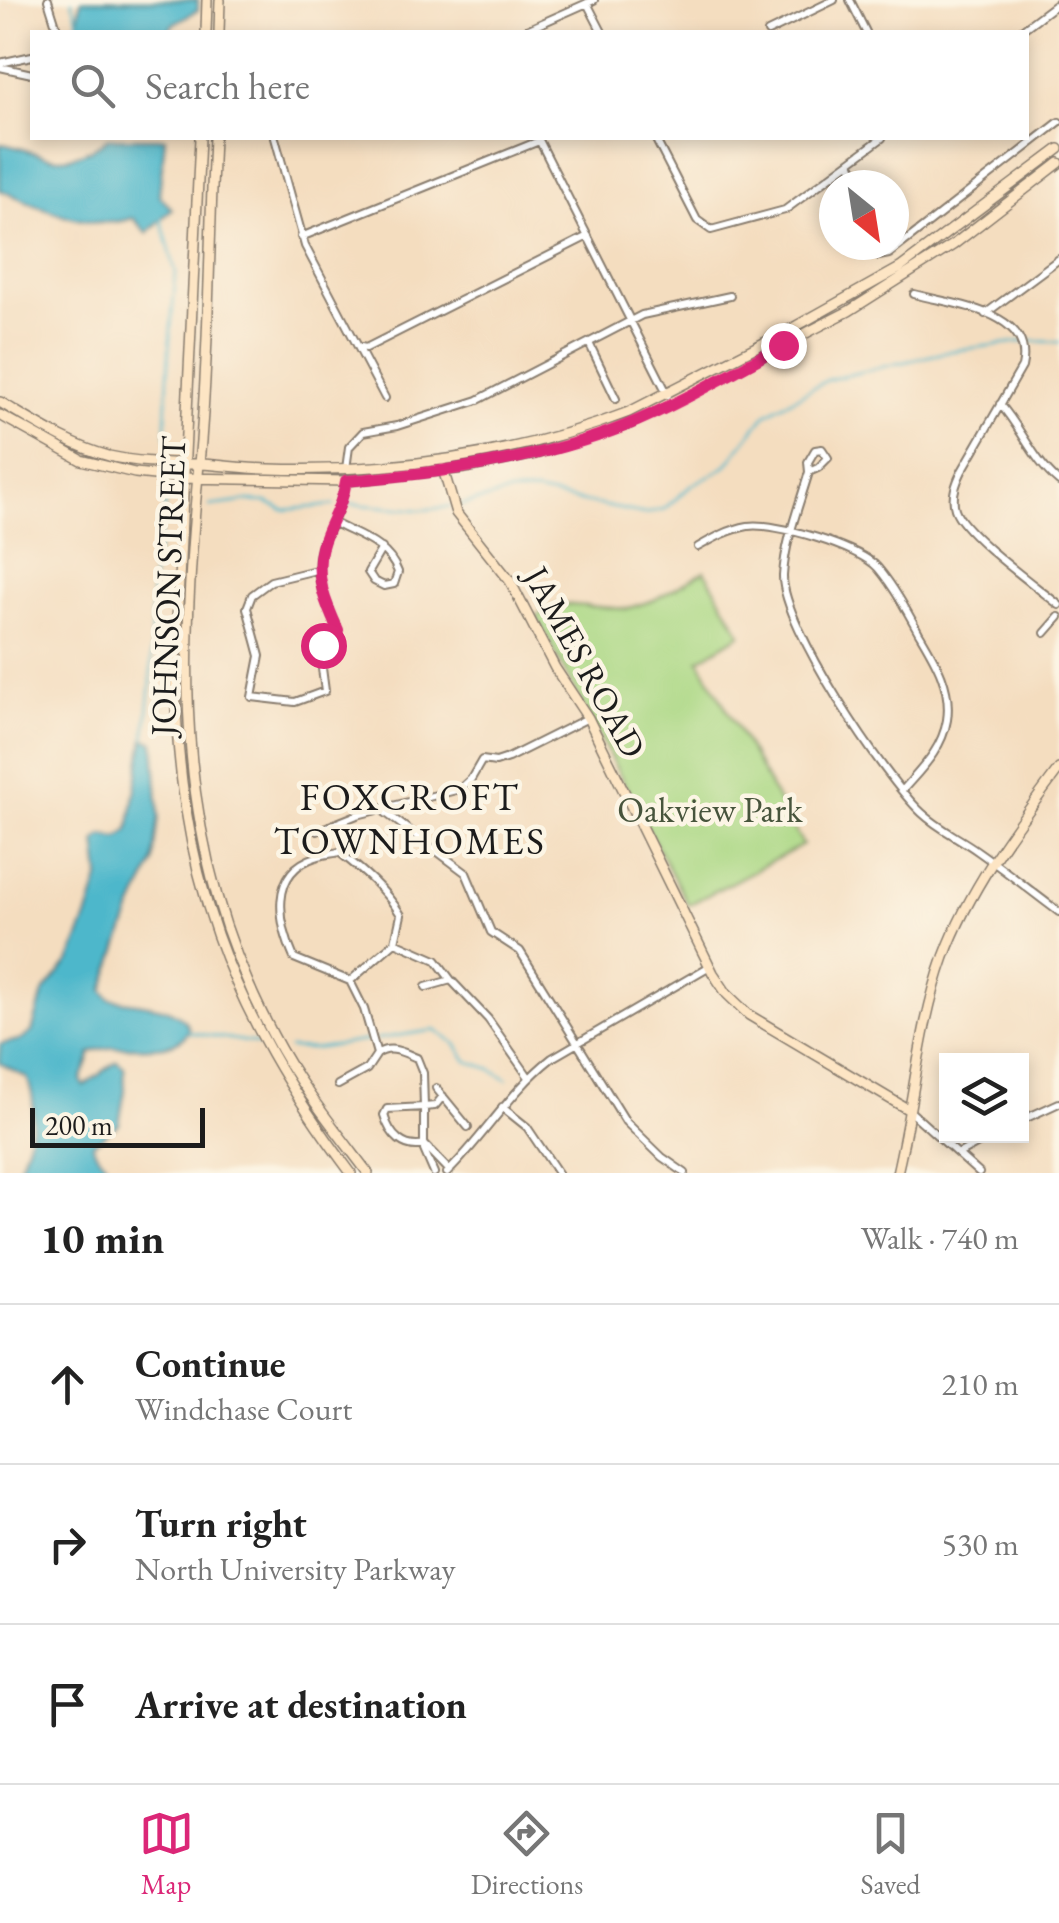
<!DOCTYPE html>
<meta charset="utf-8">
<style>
:root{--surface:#fff;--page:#f6f6f6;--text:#222;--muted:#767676;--line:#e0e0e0;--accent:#db2777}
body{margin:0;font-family:"EB Garamond",serif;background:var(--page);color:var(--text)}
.controls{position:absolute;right:30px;bottom:30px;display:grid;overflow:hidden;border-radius:0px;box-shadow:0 5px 15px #0003}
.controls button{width:90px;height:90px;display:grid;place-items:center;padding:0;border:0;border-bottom:2px solid var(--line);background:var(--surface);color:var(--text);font:50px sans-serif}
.compass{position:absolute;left:819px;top:170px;width:90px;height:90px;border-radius:50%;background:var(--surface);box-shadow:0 5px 15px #0003;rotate:150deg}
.scale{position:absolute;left:30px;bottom:25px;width:175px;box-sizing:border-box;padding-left:10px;border:5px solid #1c1c1c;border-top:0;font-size:28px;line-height:35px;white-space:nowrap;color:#1c1c1c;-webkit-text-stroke:8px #fcf5e5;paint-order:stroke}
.stop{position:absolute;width:30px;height:30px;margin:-22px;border:8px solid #db2777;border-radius:50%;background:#fff}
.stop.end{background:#db2777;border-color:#fff;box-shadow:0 2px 10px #0008}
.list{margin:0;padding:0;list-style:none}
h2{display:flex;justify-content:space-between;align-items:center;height:130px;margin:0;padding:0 40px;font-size:42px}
h2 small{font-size:32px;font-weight:400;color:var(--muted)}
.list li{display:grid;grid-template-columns:65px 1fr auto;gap:30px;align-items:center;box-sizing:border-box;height:160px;padding:0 40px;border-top:2px solid var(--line)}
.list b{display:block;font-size:38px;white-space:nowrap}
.list p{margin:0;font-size:32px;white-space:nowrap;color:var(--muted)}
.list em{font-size:32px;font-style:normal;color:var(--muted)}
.icon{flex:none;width:55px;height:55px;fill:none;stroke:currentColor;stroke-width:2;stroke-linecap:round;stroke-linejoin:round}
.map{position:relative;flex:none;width:1059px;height:1173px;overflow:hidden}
.search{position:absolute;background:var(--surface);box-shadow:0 5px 15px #0003;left:30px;right:30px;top:30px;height:110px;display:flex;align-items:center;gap:25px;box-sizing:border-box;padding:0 35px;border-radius:0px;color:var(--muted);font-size:38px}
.sheet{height:610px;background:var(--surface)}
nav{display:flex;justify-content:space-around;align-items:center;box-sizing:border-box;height:140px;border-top:2px solid var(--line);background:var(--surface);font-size:28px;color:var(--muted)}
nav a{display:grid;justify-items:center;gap:5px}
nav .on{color:var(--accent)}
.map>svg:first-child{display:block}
.green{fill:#acd885;stroke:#647a50;stroke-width:2.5}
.water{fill:#4eb7cb;stroke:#356a74;stroke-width:2.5}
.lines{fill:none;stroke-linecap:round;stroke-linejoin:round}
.stream{stroke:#4eb7cb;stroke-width:2.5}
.street-casing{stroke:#887c6e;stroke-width:10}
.secondary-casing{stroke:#887c6e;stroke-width:12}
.street{stroke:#fff;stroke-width:6}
.secondary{stroke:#fde5c4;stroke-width:9}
.route{stroke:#db2777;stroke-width:12}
.labels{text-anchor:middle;stroke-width:9;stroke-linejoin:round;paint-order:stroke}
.street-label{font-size:35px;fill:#1c1c1c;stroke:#fcf5e5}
.park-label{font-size:35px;fill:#47543c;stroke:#fcf5e5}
.neighbourhood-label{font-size:38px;letter-spacing:2.5px;fill:#1c1c1c;stroke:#fcf5e5}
</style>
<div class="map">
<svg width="1059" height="1173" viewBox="0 0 1059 1173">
<rect width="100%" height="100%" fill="#fcf5e5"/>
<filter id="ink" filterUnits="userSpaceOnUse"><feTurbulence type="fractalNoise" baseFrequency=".01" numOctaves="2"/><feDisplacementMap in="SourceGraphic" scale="20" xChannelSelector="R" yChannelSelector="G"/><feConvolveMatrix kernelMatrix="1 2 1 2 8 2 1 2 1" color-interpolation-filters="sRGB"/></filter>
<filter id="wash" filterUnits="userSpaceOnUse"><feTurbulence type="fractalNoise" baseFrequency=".0048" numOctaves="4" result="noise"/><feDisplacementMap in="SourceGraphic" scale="40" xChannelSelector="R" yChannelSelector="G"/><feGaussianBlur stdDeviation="2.25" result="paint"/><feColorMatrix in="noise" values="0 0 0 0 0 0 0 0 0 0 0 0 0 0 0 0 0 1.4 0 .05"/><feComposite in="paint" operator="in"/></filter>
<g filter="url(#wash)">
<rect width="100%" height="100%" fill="#f4ddbf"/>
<!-- green -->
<path class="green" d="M 705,571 L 741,634 L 699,660 L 803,845 L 688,905 L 536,616 L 560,604 L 626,609 L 654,600 Z"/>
<!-- water -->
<path class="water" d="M 81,0 L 198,0 L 198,10 L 173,24 L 169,32 L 82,32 L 78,19 Z
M 108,138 L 165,138 L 159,195 L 172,209 L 147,233 L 133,218 C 89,233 40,206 0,190 L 0,144 C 30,147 50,166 80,154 C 90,150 100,146 108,138 Z
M 144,739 L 154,742 L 159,816 L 153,864 L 131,912 L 103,990 L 110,999 C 133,1004 182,1004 189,1029 C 176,1061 119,1038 91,1053 L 81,1080 L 84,1086 L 117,1061 L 124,1067 L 125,1090 L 119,1124 L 93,1144 C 94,1157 108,1160 108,1173 L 17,1173 C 29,1144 41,1109 27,1078 L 0,1063 L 0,1044 L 20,1040 L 32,1032 L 43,993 L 70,960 L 87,918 L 100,876 L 96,841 L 103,835 L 118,838 L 129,830 Z"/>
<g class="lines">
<!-- stream -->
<path class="stream" d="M 72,0 L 81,32
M 161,219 L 176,273 L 169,349 L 166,424 L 169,455
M 351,504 L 420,510 L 450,507
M 210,506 L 248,501 L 266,502 L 284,510 L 334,505
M 458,506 L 510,493 L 534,492 L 645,514 L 664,509 L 692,485 L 725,467 L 766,414 L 827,380 L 951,351 L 1025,341 L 1059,342
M 163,523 L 175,517
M 145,739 L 151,683 L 152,578 L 168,489
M 189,1032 L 260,1044
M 377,1039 L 435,1030 L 456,1044 L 467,1061 L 491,1069 L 507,1079
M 289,1048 L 314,1049 L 369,1040"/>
</g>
</g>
<g filter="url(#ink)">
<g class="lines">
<defs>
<path id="street" d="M 48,0 L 58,32
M 850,0 L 866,32
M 587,3 L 602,32
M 522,32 L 594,0
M 768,32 L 834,0
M 1019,32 L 1059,2
M 0,63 L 32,56
M 0,67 L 32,74
M 275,138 L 305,246 L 385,398
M 538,138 L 668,395
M 655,138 L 697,220 L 711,230 L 785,210 L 882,138
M 850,162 L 861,185
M 301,237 L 539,141
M 870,245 L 879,256 L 889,254 L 1059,122
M 914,294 C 952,305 1035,310 1022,367 L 962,471 C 956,483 951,496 955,509 C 963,534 1036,586 1059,605
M 985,314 L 1059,259
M 589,343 L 616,399
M 361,347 L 366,348 L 588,236
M 1000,404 C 1022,429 1033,460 1059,482
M 346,469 L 349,447 L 363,432 L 397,426 L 478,400 L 642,315 L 730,296
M 809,472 L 818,468 L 828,458 L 822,449 L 815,450 L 808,462 L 809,472 C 799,506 785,541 783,576 C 782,625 885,779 922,813 C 939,829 960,838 979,852 C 1006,871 1032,892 1059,912
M 334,523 C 358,536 388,544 398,572 L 394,584 L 384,586 L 374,581 L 368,572 L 382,548
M 698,547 C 714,538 730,529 748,526 C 775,522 860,547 878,568 C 894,587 907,611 919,633 C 935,660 952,687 947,720 C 942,750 921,769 902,791
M 320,569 L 271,581 L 252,595 L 247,608 L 260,656 L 252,697 L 295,702 L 325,691 L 320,653 L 338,630 C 326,603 311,572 323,543 C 332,521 343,505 345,481
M 1045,633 L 1059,617
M 382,810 L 466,873 L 491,932 L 520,951 L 626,1122 L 662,1157 L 685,1173
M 317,831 L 357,815 L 460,789 L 471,779 L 482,760 L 496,762 L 508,758 L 588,718
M 395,942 L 350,981 L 294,958 C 279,924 268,872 316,857 C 323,854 332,854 339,852 C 362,870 386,890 401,915 L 395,942 L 436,960 L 451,980
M 426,987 L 451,980 L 488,1019 L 528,1076
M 377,1054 C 391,1044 404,1053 417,1058 L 423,1073 L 424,1107 L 387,1109 L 384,1115 C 390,1136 404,1150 425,1145
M 338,1085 L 367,1069 L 377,1054 L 364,1009 L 350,981
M 436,1088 L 468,1127
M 502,1107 L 527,1127 L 558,1173
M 910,1111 L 979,1173
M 1022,1120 L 1059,1103
M 425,1145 L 450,1171
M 958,1154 L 991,1136
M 434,1173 L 424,1150 L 424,1107 L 435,1106 L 443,1096
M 447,1173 C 485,1136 510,1091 552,1058 L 710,966"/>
<path id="secondary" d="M 206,32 L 207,0
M 219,32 L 220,0
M 200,138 L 175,665 C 176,871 228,1009 351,1173
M 214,138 C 209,246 209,356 199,464 C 180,671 173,845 273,1035 C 299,1085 334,1128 368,1173
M 0,402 C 34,422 70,446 109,456 C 140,463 170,463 200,464 C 223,465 246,469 269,469 C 390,473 516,456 629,412 L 791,329 L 900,268 L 1059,149
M 0,415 L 81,460 L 135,473 L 183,478 L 345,481 L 465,468 L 535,454 L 629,424 L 849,311 L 953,245 L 1059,163
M 443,469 L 456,513 L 510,581 L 555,668 L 588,718 L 713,973 L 727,994 L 749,1015 L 909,1110
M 897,1173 C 914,1102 919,1026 944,957 C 970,887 1015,828 1059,769"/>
</defs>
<!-- street casing -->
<use href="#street" class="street-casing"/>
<!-- secondary casing -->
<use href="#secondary" class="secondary-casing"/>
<!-- street -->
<use href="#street" class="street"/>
<!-- secondary -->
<use href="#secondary" class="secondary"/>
</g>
</g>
<g class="lines" filter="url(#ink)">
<!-- route -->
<path class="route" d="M 323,645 L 338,630 C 326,604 314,577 322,547 C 328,523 342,509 346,481 C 440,473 536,461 625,426 C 680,404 731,373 783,345"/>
</g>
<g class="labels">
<!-- street labels -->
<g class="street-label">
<text transform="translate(168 586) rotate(-88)" y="12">JOHNSON STREET</text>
<text transform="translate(585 662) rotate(61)" y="12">JAMES ROAD</text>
</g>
<!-- park labels -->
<g class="park-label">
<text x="710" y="822">Oakview Park</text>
</g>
<!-- neighbourhood labels -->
<g class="neighbourhood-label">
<text x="410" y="810">FOXCROFT<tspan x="410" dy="44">TOWNHOMES</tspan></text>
</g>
</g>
</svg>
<div class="controls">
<button><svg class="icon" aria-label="layers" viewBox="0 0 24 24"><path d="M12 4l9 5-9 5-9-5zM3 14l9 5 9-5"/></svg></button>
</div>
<svg class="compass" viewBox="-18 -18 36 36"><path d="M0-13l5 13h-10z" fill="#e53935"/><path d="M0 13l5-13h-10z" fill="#767676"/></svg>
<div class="scale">200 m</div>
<div class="stop" style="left:323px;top:645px"></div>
<div class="stop end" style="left:783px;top:345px"></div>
<div class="search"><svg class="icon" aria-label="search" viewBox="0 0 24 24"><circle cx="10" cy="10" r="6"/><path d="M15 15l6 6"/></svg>Search here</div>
</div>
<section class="sheet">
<h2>10 min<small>Walk · 740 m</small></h2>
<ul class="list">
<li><svg class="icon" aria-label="ahead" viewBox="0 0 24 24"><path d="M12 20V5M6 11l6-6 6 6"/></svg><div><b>Continue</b><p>Windchase Court</p></div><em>210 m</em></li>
<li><svg class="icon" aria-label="right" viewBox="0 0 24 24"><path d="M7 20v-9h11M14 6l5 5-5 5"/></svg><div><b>Turn right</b><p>North University Parkway</p></div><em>530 m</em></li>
<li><svg class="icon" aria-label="arrive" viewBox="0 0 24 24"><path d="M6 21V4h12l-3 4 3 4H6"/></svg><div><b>Arrive at destination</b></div></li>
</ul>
</section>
<nav>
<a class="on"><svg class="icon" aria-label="map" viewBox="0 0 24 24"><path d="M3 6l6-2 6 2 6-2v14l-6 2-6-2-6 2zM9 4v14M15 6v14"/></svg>Map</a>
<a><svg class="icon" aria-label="directions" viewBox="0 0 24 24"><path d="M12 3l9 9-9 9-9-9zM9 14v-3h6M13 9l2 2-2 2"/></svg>Directions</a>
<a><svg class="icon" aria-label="saved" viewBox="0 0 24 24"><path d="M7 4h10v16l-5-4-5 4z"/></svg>Saved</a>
</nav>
